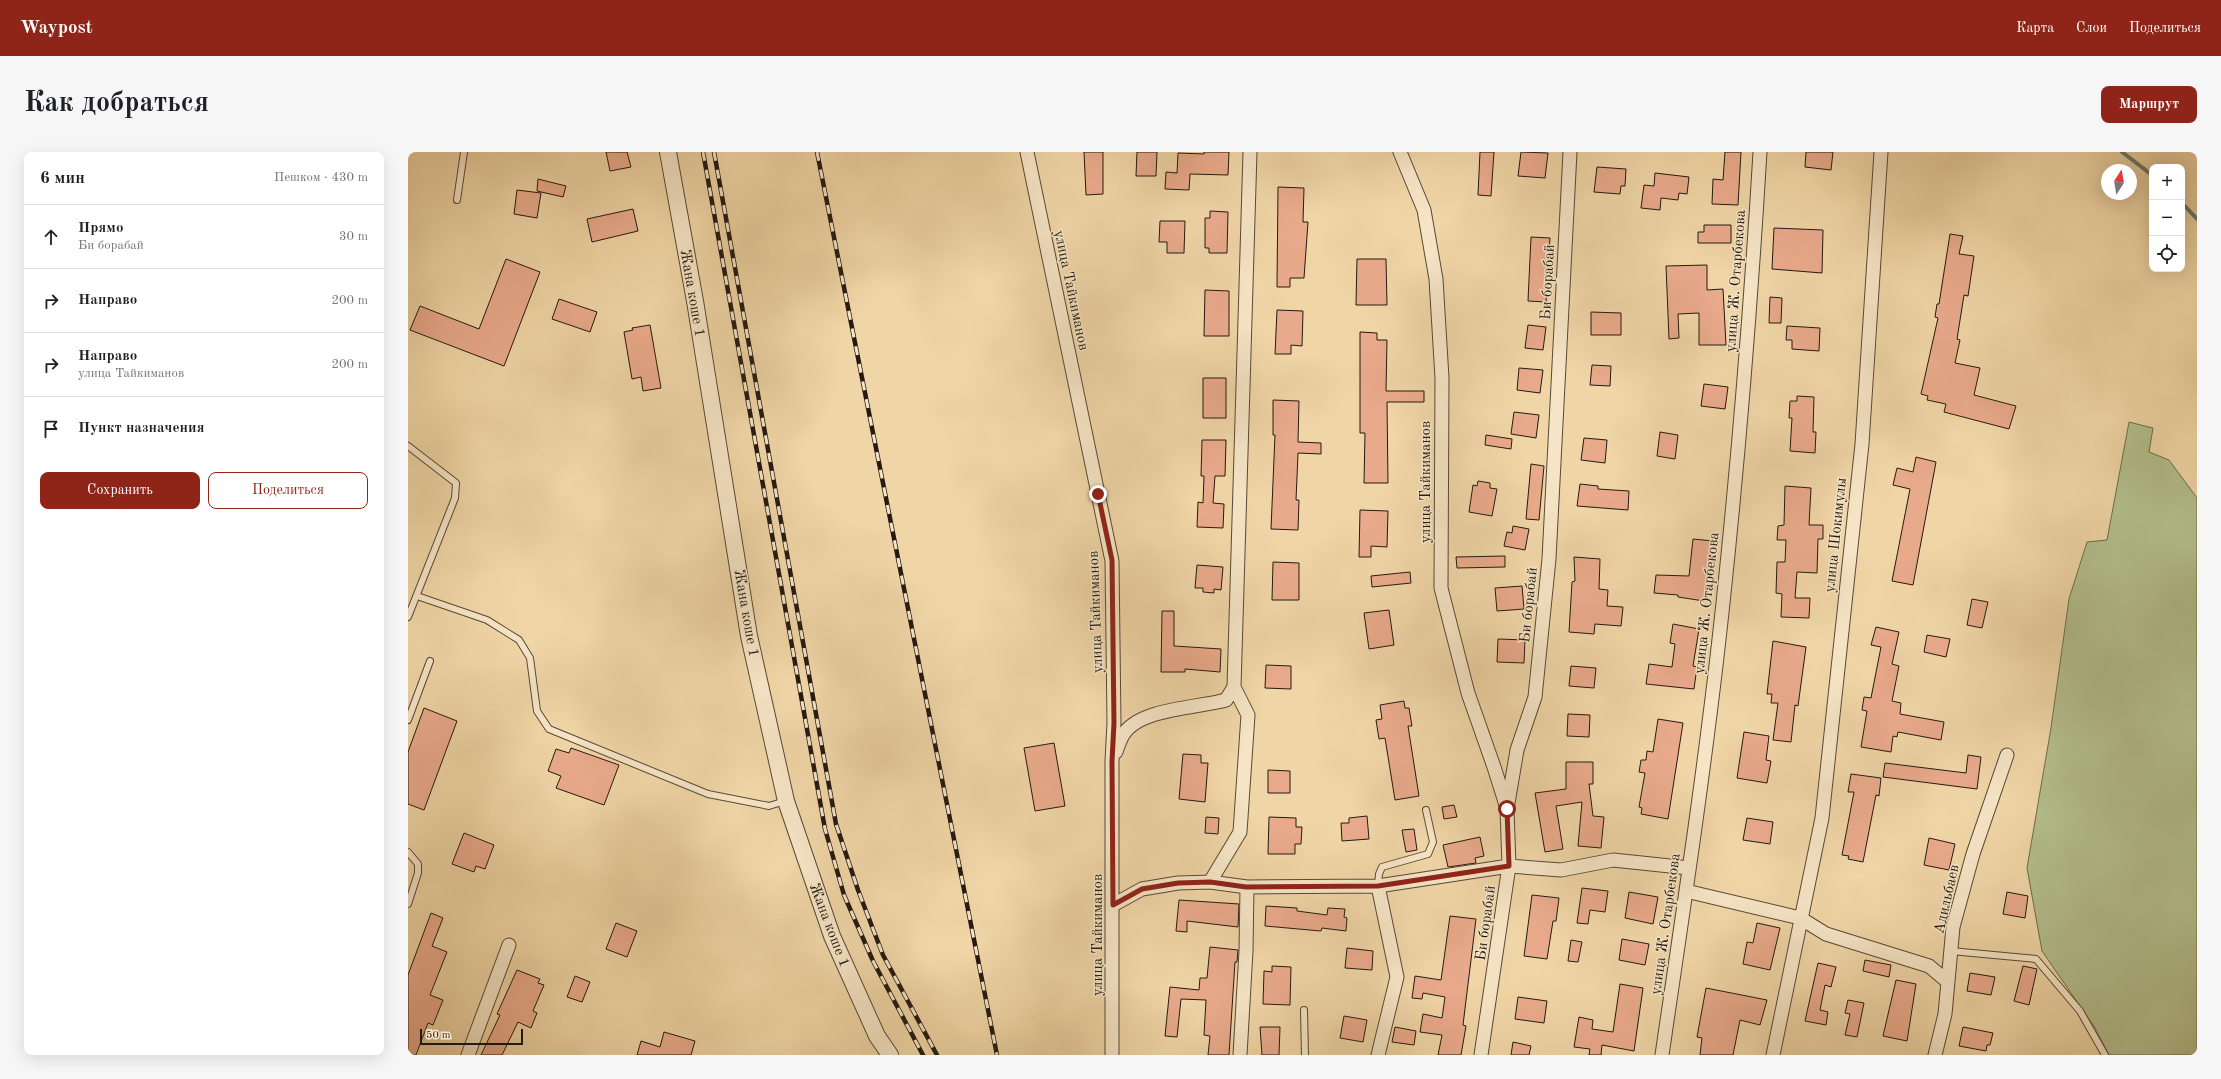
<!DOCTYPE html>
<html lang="ru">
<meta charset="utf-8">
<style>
:root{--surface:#fff;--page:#f6f6f6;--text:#202124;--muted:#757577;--line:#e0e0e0;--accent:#8f2418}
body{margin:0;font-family:"Old Standard TT",serif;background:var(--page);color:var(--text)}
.controls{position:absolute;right:12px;top:12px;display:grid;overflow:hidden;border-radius:8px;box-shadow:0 4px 16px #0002}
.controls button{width:36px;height:36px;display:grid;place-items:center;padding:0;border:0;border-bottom:1px solid var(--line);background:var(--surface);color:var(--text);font:20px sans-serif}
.compass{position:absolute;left:1693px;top:12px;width:36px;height:36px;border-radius:50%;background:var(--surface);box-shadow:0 4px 16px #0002;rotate:12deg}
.scale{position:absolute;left:12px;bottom:10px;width:103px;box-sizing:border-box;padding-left:4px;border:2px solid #241a11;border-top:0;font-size:11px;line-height:14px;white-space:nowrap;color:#241a11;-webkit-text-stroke:3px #f5e4c5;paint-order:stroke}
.stop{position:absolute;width:12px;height:12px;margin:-9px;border:3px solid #8f2418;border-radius:50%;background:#fff}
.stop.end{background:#8f2418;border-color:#fff;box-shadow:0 1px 4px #0008}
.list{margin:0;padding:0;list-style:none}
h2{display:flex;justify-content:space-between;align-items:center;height:52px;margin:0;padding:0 16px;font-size:17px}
h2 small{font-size:13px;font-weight:400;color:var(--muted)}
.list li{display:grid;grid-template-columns:26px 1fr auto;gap:12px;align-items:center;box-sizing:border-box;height:64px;padding:0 16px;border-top:1px solid var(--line)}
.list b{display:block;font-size:15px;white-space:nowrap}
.list p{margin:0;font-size:13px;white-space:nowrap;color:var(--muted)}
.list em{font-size:13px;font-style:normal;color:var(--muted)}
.actions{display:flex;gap:8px;padding:12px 16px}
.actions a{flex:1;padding:9px 0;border:1px solid var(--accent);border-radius:8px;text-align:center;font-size:14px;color:var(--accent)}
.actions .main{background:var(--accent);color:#fff}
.icon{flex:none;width:22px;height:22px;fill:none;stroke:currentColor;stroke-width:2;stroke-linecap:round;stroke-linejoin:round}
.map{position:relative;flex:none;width:1789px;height:903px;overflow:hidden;border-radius:8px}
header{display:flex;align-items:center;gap:24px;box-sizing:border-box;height:56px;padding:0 20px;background:var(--accent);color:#fff}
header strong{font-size:19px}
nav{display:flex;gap:22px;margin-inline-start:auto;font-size:14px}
.intro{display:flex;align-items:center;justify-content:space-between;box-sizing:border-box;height:96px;padding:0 24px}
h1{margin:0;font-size:28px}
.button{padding:10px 18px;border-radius:8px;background:var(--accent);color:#fff;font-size:14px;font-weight:700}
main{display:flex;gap:24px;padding:0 24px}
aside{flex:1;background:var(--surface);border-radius:8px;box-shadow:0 4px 16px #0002}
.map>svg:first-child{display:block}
.green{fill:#b3be8c;stroke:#6c6c4e}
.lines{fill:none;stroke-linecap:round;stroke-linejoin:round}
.stream{stroke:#6b796d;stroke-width:4}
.building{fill:#e9aa8b;stroke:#241a11}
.service-casing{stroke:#574936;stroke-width:8}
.minor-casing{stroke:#574936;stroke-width:15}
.tertiary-casing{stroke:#574936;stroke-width:18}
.service{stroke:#f5e4c5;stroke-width:6}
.minor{stroke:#f5e4c5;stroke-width:13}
.tertiary{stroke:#f5e4c5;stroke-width:16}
.rail-casing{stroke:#241a11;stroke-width:4.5}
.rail{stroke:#f5e4c5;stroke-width:3;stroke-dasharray:9;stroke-linecap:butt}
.route{stroke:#8f2418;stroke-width:5}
.labels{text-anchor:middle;stroke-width:3;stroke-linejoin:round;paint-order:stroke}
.street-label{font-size:15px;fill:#241a11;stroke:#f5e4c5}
</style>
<header>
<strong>Waypost</strong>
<nav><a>Карта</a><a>Слои</a><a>Поделиться</a></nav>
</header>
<div class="intro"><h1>Как добраться</h1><a class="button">Маршрут</a></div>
<main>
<aside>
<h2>6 мин<small>Пешком · 430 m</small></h2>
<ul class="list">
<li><svg class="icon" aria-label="ahead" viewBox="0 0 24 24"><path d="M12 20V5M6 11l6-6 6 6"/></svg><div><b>Прямо</b><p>Би борабай</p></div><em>30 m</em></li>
<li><svg class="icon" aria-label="right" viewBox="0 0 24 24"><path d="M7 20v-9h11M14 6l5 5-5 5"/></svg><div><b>Направо</b></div><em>200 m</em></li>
<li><svg class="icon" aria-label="right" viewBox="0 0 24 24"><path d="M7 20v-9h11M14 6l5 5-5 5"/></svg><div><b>Направо</b><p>улица Тайкиманов</p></div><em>200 m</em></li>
<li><svg class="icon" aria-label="arrive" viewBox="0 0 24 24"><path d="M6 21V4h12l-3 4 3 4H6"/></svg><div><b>Пункт назначения</b></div></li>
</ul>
<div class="actions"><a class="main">Сохранить</a><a>Поделиться</a></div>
</aside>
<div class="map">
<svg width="1789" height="903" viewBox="0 0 1789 903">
<rect width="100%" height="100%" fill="#f0d5a6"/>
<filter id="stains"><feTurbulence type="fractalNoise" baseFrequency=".005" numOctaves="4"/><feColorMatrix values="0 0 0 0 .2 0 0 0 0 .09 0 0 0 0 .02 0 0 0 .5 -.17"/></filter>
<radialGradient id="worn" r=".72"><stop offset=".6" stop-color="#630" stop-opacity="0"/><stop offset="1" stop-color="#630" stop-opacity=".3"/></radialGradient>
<!-- green -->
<path class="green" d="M 1721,270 L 1745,276 L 1741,300 L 1761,308 L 1789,346 L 1789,903 L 1701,903 L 1687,876 L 1634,799 L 1619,716 L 1643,576 L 1661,447 L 1679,390 L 1699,388 Z"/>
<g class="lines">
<!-- stream -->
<path class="stream" d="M 1714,0 L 1744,23
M 1774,51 L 1789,67"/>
</g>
<!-- building -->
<path class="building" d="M 198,0 L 219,0 L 223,15 L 202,19 Z
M 676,0 L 695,0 L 695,42 L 678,43 Z
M 729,0 L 749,0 L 748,24 L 728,24 Z
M 796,0 L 821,0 L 820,23 L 782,22 L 781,38 L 757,37 L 758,20 L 769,21 L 770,1 L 796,2 Z
M 1072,0 L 1086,0 L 1083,44 L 1070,43 Z
M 1113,0 L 1140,1 L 1137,26 L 1110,24 Z
M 1317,0 L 1333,0 L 1330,53 L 1304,52 L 1305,27 L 1315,28 Z
M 1398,0 L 1425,0 L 1423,18 L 1397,15 Z
M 1189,15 L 1218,17 L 1217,34 L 1213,34 L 1212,42 L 1186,40 Z
M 1247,21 L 1281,25 L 1279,42 L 1271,41 L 1270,48 L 1253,46 L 1252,58 L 1233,56 L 1236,33 L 1246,34 Z
M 130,27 L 158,34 L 155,45 L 129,39 Z
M 870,35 L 896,36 L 895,70 L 900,70 L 896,126 L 882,126 L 882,135 L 869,135 Z
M 109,38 L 133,41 L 129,66 L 106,62 Z
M 225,57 L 230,79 L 184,90 L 179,67 Z
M 802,59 L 820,60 L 819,101 L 801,101 L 801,96 L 797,96 L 797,66 L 802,66 Z
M 752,69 L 777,69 L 776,101 L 759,101 L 759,90 L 751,90 Z
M 1296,73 L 1323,73 L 1323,91 L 1290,91 L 1290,80 L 1296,80 Z
M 1366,76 L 1415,78 L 1414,121 L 1364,117 Z
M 1542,82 L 1555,84 L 1551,102 L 1566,104 L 1560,144 L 1556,143 L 1549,187 L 1552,188 L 1547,211 L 1572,216 L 1566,243 L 1608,254 L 1601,277 L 1536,260 L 1538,252 L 1519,248 L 1520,244 L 1513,242 L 1530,166 L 1527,165 L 1529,152 L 1531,152 Z
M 1123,85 L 1142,86 L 1138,150 L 1120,149 Z
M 98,107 L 132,120 L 96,214 L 2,178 L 12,154 L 71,177 Z
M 949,107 L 978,107 L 979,153 L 948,153 Z
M 1299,113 L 1299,138 L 1315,137 L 1318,193 L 1291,193 L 1291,161 L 1270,162 L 1271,186 L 1261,187 L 1258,114 Z
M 797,138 L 821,139 L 821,184 L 796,184 Z
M 1362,145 L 1374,146 L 1373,171 L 1361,171 Z
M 151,147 L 189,160 L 182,180 L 144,167 Z
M 869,158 L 895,159 L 894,194 L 883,193 L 883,202 L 867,202 Z
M 1183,160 L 1213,161 L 1213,183 L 1183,183 Z
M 242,173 L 253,236 L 235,239 L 233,225 L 224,227 L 216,180 L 225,178 L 224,176 Z
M 1120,173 L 1138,175 L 1135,198 L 1117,196 Z
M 1379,174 L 1412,176 L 1411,199 L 1384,197 L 1384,188 L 1378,188 Z
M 952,180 L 969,181 L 969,188 L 979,188 L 978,239 L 1016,239 L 1016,250 L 979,250 L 980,331 L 956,331 L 957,281 L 952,281 Z
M 1184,213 L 1203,214 L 1202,234 L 1182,233 Z
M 1111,216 L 1135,218 L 1132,241 L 1109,238 Z
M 795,226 L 818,226 L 818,266 L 795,266 Z
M 1296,232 L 1320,235 L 1317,257 L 1293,254 Z
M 1389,244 L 1406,245 L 1405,280 L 1408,280 L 1407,301 L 1382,299 L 1384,266 L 1381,266 L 1382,249 L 1389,249 Z
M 865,248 L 891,249 L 890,290 L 913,291 L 913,302 L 890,301 L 888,348 L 891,348 L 890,378 L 863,377 L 867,283 L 865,283 Z
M 1106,260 L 1131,263 L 1128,286 L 1103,282 Z
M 1252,280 L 1270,283 L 1267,307 L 1249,304 Z
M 1078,283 L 1104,287 L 1103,297 L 1077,293 Z
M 1176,286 L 1199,288 L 1197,311 L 1173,308 Z
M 794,288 L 818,288 L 817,324 L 807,324 L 805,351 L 816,352 L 815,376 L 789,375 L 790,350 L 795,351 L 796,324 L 793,324 Z
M 1508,305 L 1528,310 L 1505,433 L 1484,429 L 1502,337 L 1485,333 L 1489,316 L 1505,320 Z
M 1123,312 L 1136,314 L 1131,368 L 1118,367 Z
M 1070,329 L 1082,331 L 1082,336 L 1089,337 L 1084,364 L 1061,360 L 1065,333 L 1069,334 Z
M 1172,332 L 1190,334 L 1190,337 L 1221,339 L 1220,358 L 1169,354 Z
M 1377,334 L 1403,336 L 1401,373 L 1415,373 L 1415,387 L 1410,387 L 1409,421 L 1389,420 L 1387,446 L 1402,446 L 1401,466 L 1373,465 L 1374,442 L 1368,441 L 1369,410 L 1377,410 L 1378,388 L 1369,388 L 1370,374 L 1376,373 Z
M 952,358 L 980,359 L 979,395 L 963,394 L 963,405 L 951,405 Z
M 1105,374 L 1121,377 L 1117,398 L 1096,394 L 1099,380 L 1104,381 Z
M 1285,387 L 1305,389 L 1296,449 L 1270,445 L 1270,443 L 1246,441 L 1248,423 L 1281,424 Z
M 1097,404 L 1097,415 L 1049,416 L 1048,405 Z
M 1166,405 L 1192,407 L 1191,437 L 1200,438 L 1199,454 L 1215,455 L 1213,474 L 1187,472 L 1186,482 L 1161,480 L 1164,430 L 1167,429 Z
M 865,410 L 891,411 L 891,448 L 864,448 Z
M 789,413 L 815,415 L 813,438 L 806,437 L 806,441 L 795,440 L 795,436 L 787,436 Z
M 1002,420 L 1003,431 L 964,435 L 963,424 Z
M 1114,434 L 1116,457 L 1089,459 L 1087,436 Z
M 1564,447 L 1580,450 L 1574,476 L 1559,473 Z
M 981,458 L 986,493 L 961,497 L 956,461 Z
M 754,459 L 766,459 L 766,494 L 813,497 L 812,520 L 777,517 L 777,520 L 753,520 Z
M 1265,472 L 1291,477 L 1285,514 L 1289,515 L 1286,537 L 1238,532 L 1241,512 L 1264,515 L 1267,492 L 1262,491 Z
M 1468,475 L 1491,480 L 1484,512 L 1491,514 L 1484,549 L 1493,551 L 1492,562 L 1536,570 L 1533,588 L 1490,580 L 1489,585 L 1485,584 L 1483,600 L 1453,595 L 1459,559 L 1454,558 L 1456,545 L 1463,546 L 1473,495 L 1463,493 Z
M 1519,483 L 1542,487 L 1538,505 L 1516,500 Z
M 1090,487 L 1117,488 L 1116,511 L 1089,510 Z
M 1365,489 L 1398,495 L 1390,554 L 1387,553 L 1383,590 L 1365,588 L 1370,551 L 1363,551 L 1364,542 L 1359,542 Z
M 858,513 L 883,514 L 883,537 L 857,536 Z
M 1163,514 L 1188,516 L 1186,536 L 1161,534 Z
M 996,549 L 997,556 L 1001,556 L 1004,574 L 1000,574 L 1011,644 L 987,648 L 977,586 L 971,587 L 968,568 L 974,567 L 972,553 Z
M 16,556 L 49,569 L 16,658 L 0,652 L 0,600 Z
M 1160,562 L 1182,563 L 1181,585 L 1159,584 Z
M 1250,567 L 1275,571 L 1260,667 L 1233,662 L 1234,656 L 1231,655 L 1237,621 L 1231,620 L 1233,608 L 1238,608 L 1239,599 L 1245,600 Z
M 1336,580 L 1361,584 L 1358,608 L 1363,609 L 1359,631 L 1329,626 Z
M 646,591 L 657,654 L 627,659 L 616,596 Z
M 163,596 L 211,613 L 196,653 L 148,636 L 153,624 L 140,619 L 148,597 L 161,601 Z
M 775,602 L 793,603 L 793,611 L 800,611 L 797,650 L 771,647 Z
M 1560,603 L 1573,605 L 1569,637 L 1475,625 L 1477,611 L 1558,621 Z
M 1158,610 L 1185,610 L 1185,632 L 1181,632 L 1185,664 L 1196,665 L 1193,696 L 1170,694 L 1174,650 L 1148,654 L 1155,697 L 1137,700 L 1127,641 L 1158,637 Z
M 860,618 L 882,619 L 882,641 L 860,641 Z
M 1443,622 L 1473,626 L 1471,644 L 1468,643 L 1455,710 L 1440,707 L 1441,704 L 1434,703 L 1446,640 L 1440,640 Z
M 1046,653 L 1049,665 L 1036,667 L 1034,655 Z
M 959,664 L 961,687 L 934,689 L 933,671 L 941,671 L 941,666 Z
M 798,665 L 811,666 L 810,682 L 797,681 Z
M 861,665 L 888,666 L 888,675 L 894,675 L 893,692 L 887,692 L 887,702 L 860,702 Z
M 1339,666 L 1365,670 L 1362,692 L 1335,688 Z
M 1006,677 L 1009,698 L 998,700 L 994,678 Z
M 56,681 L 86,693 L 77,717 L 68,714 L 66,720 L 44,712 Z
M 1072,685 L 1076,704 L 1067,706 L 1068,711 L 1040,715 L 1035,693 Z
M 1521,686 L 1547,692 L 1541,718 L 1516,713 Z
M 1174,736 L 1200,739 L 1197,760 L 1182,758 L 1180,772 L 1169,771 Z
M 1221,740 L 1250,745 L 1245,772 L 1217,766 Z
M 1599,740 L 1620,744 L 1617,766 L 1595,762 Z
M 1124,743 L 1151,746 L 1148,769 L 1145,769 L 1139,807 L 1116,804 Z
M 771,748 L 831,752 L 830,775 L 779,769 L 779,780 L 768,779 Z
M 858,754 L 889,756 L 889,759 L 919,763 L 920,756 L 937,757 L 936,765 L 939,766 L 938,779 L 914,776 L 913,779 L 857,774 Z
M 23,761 L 35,766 L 24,794 L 39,800 L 22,843 L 35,848 L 25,873 L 20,871 L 8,903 L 0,903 L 0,823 Z
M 1042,764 L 1068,767 L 1055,873 L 1058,874 L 1053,903 L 1030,903 L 1034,883 L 1012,880 L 1015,862 L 1034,866 L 1037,845 L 1015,841 L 1014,847 L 1004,846 L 1007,824 L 1033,828 Z
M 208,771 L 229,779 L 219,805 L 198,797 Z
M 1349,771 L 1372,776 L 1362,818 L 1335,812 L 1339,790 L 1345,791 Z
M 1214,787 L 1241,792 L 1237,813 L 1211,808 Z
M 1163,788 L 1174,790 L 1170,810 L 1160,809 Z
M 802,795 L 830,798 L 829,810 L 827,810 L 821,903 L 800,903 L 802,884 L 796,883 L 798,848 L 773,847 L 769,885 L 757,884 L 762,835 L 791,838 L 792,826 L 799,826 Z
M 939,796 L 965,799 L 964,818 L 937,816 Z
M 1457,808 L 1483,813 L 1481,825 L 1455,819 Z
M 1410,811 L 1428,815 L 1423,835 L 1417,833 L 1412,858 L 1420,860 L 1418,873 L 1397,869 Z
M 864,814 L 883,815 L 882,853 L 855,852 L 856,819 L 864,820 Z
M 1615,814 L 1629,817 L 1621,853 L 1606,849 Z
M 109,818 L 132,827 L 130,831 L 136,833 L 125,859 L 129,861 L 123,876 L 110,870 L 94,903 L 73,903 L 92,863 L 89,862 Z
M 1562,821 L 1587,825 L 1583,843 L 1559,839 Z
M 167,824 L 182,830 L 174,850 L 159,845 Z
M 1488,828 L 1508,832 L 1499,889 L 1475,884 Z
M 1212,832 L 1235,836 L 1226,899 L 1194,893 L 1193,903 L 1181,903 L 1182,897 L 1166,895 L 1171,865 L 1185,868 L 1184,877 L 1205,880 Z
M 1298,836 L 1359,848 L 1352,873 L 1332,868 L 1325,903 L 1292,903 L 1294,886 L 1289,885 Z
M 1110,845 L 1139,849 L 1136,871 L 1107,867 Z
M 1440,848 L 1456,851 L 1449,885 L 1437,883 L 1442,862 L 1437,861 Z
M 936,864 L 959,868 L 955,890 L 932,886 Z
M 852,875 L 872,875 L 871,903 L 854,903 Z
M 987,875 L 1008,879 L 1006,893 L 984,890 Z
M 1555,875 L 1585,881 L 1582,893 L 1579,893 L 1578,899 L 1551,894 Z
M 256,880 L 287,889 L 283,903 L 229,903 L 233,889 L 252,895 Z
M 1105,890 L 1123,894 L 1121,903 L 1103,903 Z"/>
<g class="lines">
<defs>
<path id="service" d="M 49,48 L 56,0
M 0,294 L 48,331 L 47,346 L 0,465
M 9,444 L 79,468 L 111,488 L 122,506 L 129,559 L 141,577 L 300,642 L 361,654 L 377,649
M 0,568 L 22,509
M 0,700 L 10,712 L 10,721 L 0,752
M 970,734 L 971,722 L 974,715 L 1020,702 L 1025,690 L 1018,658
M 1543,799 L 1628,807 L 1672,859 L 1697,903
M 896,858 L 897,903"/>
<path id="minor" d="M 619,0 L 704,409 L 706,571 L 704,609 L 704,903
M 992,0 L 1016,58 L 1028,127 L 1034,226 L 1033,436 L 1060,541 L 1086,615 L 1098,653
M 708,600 C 710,594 712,588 715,583 C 731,556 790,556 818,548 L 826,535
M 802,730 L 832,680 L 840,563 L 826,535 L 842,0
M 1278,739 L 1392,766 L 1418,782 L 1521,814 L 1540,830
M 705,753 L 734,737 L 770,731 L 802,730 L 839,735 L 970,734 L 1101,714 L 1153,718 L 1205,708 L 1281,716
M 60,903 L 101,793
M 832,903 L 838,799 L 839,735
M 970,903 L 989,825 L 970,734
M 1073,903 L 1101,714 L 1099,657 L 1109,598 L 1127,545 L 1141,407 L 1162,0
M 1254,903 C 1276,753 1299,602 1315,451 C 1331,301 1343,150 1352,0
M 1365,903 L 1414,666 L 1454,292 L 1473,0
M 1527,903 L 1537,862 L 1545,775 L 1565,702 L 1599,603"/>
<path id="tertiary" d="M 260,0 L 287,149 L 341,484 L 378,649 L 424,784 L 469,884 L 482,903"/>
</defs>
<!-- service casing -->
<use href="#service" class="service-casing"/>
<!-- minor casing -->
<use href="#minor" class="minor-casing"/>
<!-- tertiary casing -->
<use href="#tertiary" class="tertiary-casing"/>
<!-- service -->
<use href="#service" class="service"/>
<!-- minor -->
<use href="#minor" class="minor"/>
<!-- tertiary -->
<use href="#tertiary" class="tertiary"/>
<defs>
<path id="rail" d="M 295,0 L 417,677 L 436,743 L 465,809 L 515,903
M 306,0 L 428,672 L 450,738 L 475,803 L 529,903
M 409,0 L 589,903"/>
</defs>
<!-- rail casing -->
<use href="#rail" class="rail-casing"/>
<!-- rail -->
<use href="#rail" class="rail"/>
</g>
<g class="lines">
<!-- route -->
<path class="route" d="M 690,342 L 704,408 L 706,571 L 704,609 L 705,753 L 734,737 L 770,731 L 802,730 L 838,735 L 970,734 L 1101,714 L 1099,657"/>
</g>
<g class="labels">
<!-- street labels -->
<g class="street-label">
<text transform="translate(1327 129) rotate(-86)" y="5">улица Ж. Отарбекова</text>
<text transform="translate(1139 130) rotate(-87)" y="5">Би борабай</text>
<text transform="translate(664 138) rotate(78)" y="5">улица Тайкиманов</text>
<text transform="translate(285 141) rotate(80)" y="5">Жана коше 1</text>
<text transform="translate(1017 330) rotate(-90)" y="5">улица Тайкиманов</text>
<text transform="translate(1427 383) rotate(-84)" y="5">улица Шокимулы</text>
<text transform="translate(1298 451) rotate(-84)" y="5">улица Ж. Отарбекова</text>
<text transform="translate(1120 453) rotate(-84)" y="5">Би борабай</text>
<text transform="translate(687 460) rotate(-92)" y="5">улица Тайкиманов</text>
<text transform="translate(339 461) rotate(80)" y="5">Жана коше 1</text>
<text transform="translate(1538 747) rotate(-77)" y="5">Адильбаев</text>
<text transform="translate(1077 771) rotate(-82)" y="5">Би борабай</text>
<text transform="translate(1257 772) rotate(-82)" y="5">улица Ж. Отарбекова</text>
<text transform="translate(422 773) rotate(69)" y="5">Жана коше 1</text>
<text transform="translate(689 783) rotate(-90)" y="5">улица Тайкиманов</text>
</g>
</g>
<rect width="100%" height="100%" filter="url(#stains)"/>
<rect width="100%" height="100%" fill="url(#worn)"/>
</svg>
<div class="controls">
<button>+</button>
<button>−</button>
<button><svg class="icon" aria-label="locate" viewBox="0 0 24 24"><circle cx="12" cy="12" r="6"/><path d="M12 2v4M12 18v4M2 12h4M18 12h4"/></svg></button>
</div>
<svg class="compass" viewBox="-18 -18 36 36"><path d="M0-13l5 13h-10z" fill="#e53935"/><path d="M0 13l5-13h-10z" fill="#757577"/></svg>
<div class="scale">50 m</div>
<div class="stop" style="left:1099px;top:657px"></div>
<div class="stop end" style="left:690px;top:342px"></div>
</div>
</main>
